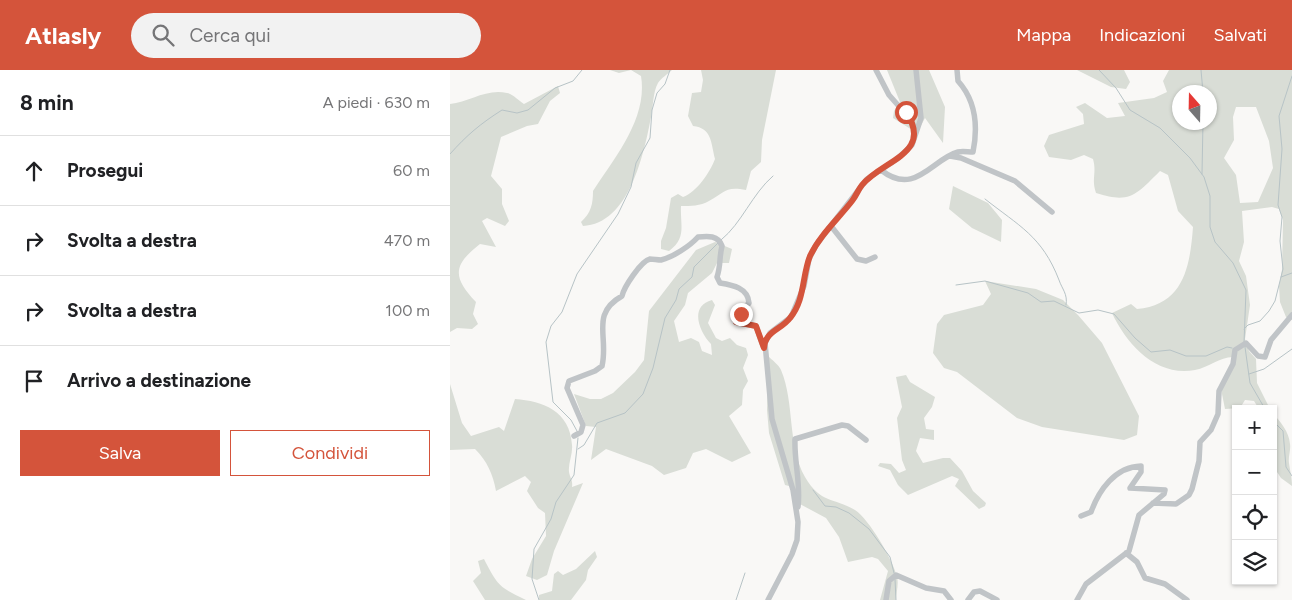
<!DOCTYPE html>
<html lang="it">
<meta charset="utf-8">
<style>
:root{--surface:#fff;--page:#f2f2f2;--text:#202124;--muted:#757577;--line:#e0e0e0;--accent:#d4543b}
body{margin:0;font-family:Figtree,sans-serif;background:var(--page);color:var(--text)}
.controls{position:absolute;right:15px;bottom:15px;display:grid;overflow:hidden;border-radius:0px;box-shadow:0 1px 4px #0004}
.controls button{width:45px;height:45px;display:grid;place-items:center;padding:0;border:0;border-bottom:1px solid var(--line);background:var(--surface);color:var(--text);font:25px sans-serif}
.compass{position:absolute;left:722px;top:15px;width:45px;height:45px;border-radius:50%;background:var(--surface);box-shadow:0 1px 4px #0004;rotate:340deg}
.stop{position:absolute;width:15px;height:15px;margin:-11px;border:4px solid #d4543b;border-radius:50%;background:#fff}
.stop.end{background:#d4543b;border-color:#fff;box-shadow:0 1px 5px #0008}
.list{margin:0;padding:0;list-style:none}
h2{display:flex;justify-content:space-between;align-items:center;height:65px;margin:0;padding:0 20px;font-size:21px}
h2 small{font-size:16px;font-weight:400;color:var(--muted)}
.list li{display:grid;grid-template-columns:32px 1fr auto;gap:15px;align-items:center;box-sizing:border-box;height:70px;padding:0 20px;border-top:1px solid var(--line)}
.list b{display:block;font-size:19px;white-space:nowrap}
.list em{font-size:16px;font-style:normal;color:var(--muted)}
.actions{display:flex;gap:10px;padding:15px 20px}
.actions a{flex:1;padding:11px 0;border:1px solid var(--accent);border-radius:0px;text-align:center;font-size:18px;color:var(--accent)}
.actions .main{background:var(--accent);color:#fff}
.icon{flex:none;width:28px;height:28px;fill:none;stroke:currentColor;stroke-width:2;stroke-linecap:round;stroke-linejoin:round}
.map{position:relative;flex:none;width:842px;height:530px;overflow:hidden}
header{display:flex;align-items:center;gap:30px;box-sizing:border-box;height:70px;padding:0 25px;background:var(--accent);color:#fff}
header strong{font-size:24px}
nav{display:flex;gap:28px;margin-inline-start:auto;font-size:18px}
.search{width:350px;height:45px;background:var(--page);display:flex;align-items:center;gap:12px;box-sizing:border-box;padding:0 18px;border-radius:28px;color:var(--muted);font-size:19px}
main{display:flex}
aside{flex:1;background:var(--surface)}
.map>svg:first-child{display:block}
.green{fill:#d9ddd6;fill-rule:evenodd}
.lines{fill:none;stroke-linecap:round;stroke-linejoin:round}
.stream{stroke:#b7c3c6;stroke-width:1}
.minor{stroke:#c0c4c7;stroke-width:5.5}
.route{stroke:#d4543b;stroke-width:6}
</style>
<header>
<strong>Atlasly</strong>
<div class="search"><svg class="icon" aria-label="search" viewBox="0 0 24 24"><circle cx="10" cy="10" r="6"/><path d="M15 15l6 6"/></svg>Cerca qui</div>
<nav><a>Mappa</a><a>Indicazioni</a><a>Salvati</a></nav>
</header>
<main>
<aside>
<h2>8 min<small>A piedi · 630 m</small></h2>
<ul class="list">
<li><svg class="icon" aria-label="ahead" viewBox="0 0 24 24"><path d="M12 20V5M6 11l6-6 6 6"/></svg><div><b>Prosegui</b></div><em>60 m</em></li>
<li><svg class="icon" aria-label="right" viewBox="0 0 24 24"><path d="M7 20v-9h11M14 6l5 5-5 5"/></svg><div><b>Svolta a destra</b></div><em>470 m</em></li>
<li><svg class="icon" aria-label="right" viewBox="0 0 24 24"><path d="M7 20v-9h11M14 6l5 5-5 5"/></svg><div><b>Svolta a destra</b></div><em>100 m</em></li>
<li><svg class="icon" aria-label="arrive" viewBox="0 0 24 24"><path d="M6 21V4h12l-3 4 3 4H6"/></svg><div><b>Arrivo a destinazione</b></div></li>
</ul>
<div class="actions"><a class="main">Salva</a><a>Condividi</a></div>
</aside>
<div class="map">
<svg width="842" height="530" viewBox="0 0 842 530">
<rect width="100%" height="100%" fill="#f9f8f6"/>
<!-- green -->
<path class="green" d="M 160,0 L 222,0 C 218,4 211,8 208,13 C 203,21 203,38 201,47 C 194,84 179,154 133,156 L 131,152 C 141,143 143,134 143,121 C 165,87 198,48 191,6 L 181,0 L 169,3 Z
M 251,0 L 326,0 L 312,70 L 311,92 L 301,101 L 296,120 C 274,116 275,123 259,131 C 250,136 241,136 231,136 C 230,155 237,168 219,181 L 211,179 L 211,171 L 216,158 L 221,128 L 228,124 L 233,127 C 247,122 260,102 265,89 C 261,73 262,58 243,56 L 238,46 L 242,23 L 251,22 L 253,10 Z
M 437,0 L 479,0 L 495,37 L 493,73 L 475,48 L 467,63 L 443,48 L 444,41 L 450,32 Z
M 627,0 L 674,0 L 680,12 L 676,19 L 661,17 Z
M 719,0 L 842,0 L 842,250 L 836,247 L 830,232 L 829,216 L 832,200 L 833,150 L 829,139 L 822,137 L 792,141 L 794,172 L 789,191 L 796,206 L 800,235 L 795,269 L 799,281 L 806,289 L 807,313 L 820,339 L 809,339 L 804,331 L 795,330 L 790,338 L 775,339 L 771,319 L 785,287 C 770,286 760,297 745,300 C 706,307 677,275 662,243 L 681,234 L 687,239 C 734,235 740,196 743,157 L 728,141 L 718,105 L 710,101 C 686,125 680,134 646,123 C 641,109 647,103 643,89 L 634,85 L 621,90 L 599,87 L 594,76 L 599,65 L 634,54 L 633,44 L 626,37 L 635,33 L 657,48 L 675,46 L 668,33 L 704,28 L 717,22 L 713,11 ZM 729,22 L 759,22 L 759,52 L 729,52 ZM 786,37 L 806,37 L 819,71 L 823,98 L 808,132 L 790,133 L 786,105 L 774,88 L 784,70 L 783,47 Z
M 108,16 L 110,23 L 100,31 L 88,54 L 77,56 L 51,67 L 41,106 L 52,119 L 52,134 L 59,151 L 55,156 L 37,148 L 32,151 L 46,177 L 30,174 C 3,195 2,207 26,232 L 23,244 L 28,254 L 22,259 L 7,258 L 0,262 L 0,34 C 19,32 37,18 57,23 C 63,24 69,31 74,34 Z
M 503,116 L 538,133 L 552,150 L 551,172 L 522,158 L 499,139 Z
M 265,172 L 282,179 L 279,193 L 267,193 L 262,203 L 238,223 L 235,235 L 224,251 L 229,272 L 241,268 L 249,272 L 252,281 L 262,285 L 261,274 C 249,262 239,236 262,230 L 265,235 L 258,253 L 266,268 L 272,271 L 280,268 L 287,275 L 296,278 L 298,285 L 293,298 L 298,311 L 293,320 L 292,335 L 279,346 L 301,383 L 282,392 L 256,379 L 243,383 L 236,398 L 214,405 L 202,396 L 156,379 L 141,390 L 146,357 L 136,356 L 124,324 L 140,329 L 151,329 L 163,323 L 185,302 L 194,290 L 199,241 L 246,180 Z
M 535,211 L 586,219 L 613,230 L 628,245 L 652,273 L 689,346 L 687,365 L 674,370 L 592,357 L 567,348 L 507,302 L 494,298 L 483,283 L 487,254 L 494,245 L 533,235 L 541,224 Z
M 318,286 C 322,290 329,295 331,300 C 345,333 337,375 355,407 C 371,434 383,427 405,440 C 419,449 443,490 447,507 C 449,514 446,523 446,530 L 430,530 L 438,501 L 428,489 L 422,487 L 398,492 L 389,467 L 376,448 L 348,433 L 343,417 L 335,415 L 319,363 L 317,340 Z
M 456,305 L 460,312 L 485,327 L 482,337 L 474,348 L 476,359 L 484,360 L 484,370 L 470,368 L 466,381 L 473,393 L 493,388 L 500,388 L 512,401 L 523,421 L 536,433 L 535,436 L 529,439 L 505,416 L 509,409 L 502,406 L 458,425 L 448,415 L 440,400 L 428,396 L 430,393 L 441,394 L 449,403 L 456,400 L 452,390 L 447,348 L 452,337 L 446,307 Z
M 0,314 L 12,353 L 21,366 L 49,357 L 54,361 L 65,329 C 93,331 120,341 122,375 C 123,384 118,393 119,402 C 120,408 123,410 122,417 L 133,413 L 104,481 L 97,505 L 87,510 L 76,506 L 82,489 L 96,466 L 95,443 L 88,438 L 77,421 L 81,412 L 75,406 L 46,421 C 43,404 37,391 25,379 L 0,380 Z
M 823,343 C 830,352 839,361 840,374 C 841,380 838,387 839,393 C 840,401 842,407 842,416 L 831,408 L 827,402 Z
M 145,481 L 147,487 L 138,500 L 136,510 L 121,530 L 89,530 L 89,525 L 102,521 L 104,504 L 108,501 L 113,505 L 126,499 Z
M 34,489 C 48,516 49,517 76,530 L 35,530 L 23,511 L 31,503 L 28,491 Z"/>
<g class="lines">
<!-- stream -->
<path class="stream" d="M 649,0 L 666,18 L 680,40 L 710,58 L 740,88 L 754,107 L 760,126 L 760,157 L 765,172 L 783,193 L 796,220 L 794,273
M 751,0 L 753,22
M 0,84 C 17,65 30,54 52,40 L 67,43 L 78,40 L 105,18 L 123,11 L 132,0
M 752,104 L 753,52
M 535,129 C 569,156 592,166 609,210 C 612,219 618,224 616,235
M 271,170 C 292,153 302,124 323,106
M 831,207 L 842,203
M 506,215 L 535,211 L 578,223 L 591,232 L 604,231 L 629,243 L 648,240 L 664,244 L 685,268 L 701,282 L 720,280 L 736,286 L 756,286 L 777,277 L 782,278
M 794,259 L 798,255 L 810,251 L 819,241 L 825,231 L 833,199 L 830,171 L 832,147 L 828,135 L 832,79 L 829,46 L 842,6
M 795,277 L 800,313 L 815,339
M 799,304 L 814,299 L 842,279
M 823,351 L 833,361 L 836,397 L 842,406
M 127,361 L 121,350 L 103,332 L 96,272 L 101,256 L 112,242 L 127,204 L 168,144 L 181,117 L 186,93 L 200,68 L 202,40 L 207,23 L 215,14 L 220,0
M 128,379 L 134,375 L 147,353 L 175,343 L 193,324 L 203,298 L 215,248 L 226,230 L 229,219 L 242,207 L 244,197 L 268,173
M 363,420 L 375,436 L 386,437 L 399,443 L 419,459 L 440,487 L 444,503
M 445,509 L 446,530
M 89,530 L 82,509 L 84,479 L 101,449 L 106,432 L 124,405 L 128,368
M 286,530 L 295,503"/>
<!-- minor -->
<path class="minor" d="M 426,0 L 439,25 L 462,51 L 465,65
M 500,86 L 511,88 L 565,111 L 602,142
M 431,100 C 465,127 482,89 508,82 C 512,81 518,82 523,82 C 528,57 526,31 508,11 L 507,0
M 381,156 L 407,189 L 416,191 L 425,187
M 124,366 L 131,362 L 133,355 L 117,318 L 119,311 L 145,301 L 152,296 C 159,267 140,244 172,226 C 174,217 191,191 200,189 C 203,189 208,190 211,190 C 223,187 240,176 248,167 C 258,166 268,165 272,176 C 269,188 271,195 267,207 L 270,213 C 283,215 298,218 299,233 L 285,248 L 286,252 L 306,256 L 313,276
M 703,433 L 726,434 L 739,425 L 742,419 L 749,391 L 750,372 L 761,360 L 768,344 L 769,321 L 783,294 L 785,280 L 796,273 L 808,286 L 815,287 L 821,270 L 842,245
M 348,437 C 351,414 344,392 345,369 L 392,355 L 398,356 L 416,370
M 676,483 L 687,492 L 695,508 L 715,514 L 737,530
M 318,530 L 342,484 L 347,470 L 348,452 L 343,420 L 322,349 L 315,273 L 320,263 L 341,247 L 354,216 L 359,189 L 366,175 L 417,109 L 447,89 L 462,75 L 471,48 L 466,0
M 436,530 L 439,511 L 446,505 L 476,518 L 494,521 L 501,530
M 518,530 L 524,522 L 530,521 L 547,530
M 627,530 L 636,514 L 679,481 L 689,445 L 714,424 L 715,420 L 680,418 L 691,402 L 691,396 C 665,397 649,420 641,442 L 631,446"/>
</g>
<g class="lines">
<!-- route -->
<path class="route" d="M 291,244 L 285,248 L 286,252 L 306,256 L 314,278 C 315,261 331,260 340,248 C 355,230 352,206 360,186 C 370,165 388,149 402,131 C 406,126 408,120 412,115 C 432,90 484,84 456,42"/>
</g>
</svg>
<div class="controls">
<button>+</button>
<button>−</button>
<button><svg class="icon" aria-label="locate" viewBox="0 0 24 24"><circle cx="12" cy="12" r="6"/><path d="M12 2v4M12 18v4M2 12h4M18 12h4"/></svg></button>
<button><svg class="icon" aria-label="layers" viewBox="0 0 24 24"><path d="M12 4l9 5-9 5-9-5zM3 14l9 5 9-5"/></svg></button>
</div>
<svg class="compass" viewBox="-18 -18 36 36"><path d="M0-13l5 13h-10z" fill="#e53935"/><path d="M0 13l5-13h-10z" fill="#757577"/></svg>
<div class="stop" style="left:456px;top:42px"></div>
<div class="stop end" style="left:291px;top:244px"></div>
</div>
</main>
